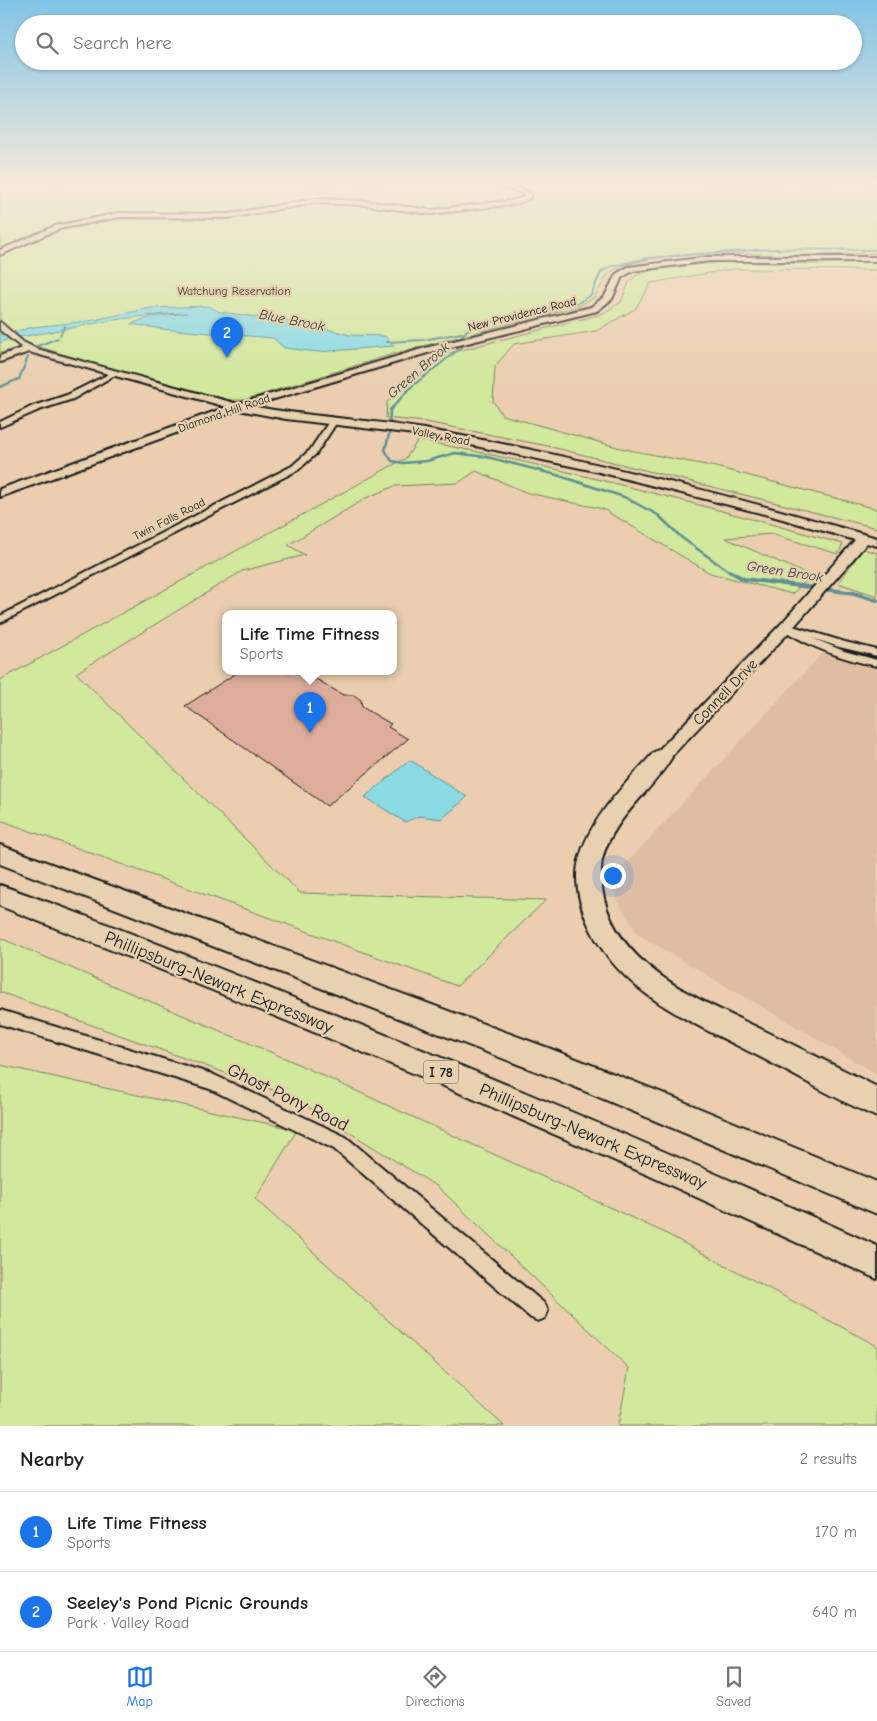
<!DOCTYPE html>
<meta charset="utf-8">
<style>
:root{--surface:#fff;--page:#f2f2f2;--text:#202124;--muted:#757577;--line:#e0e0e0;--accent:#1a73e8}
body{margin:0;font-family:"Comic Neue",sans-serif;background:var(--page);color:var(--text)}
.you{position:absolute;left:612px;top:875px;width:18px;height:18px;margin:-12px;border:4px solid #fff;border-radius:50%;background:#1a73e8;box-shadow:0 0 0 8px #1a73e833}
.badge{display:grid;place-items:center;width:32px;height:32px;border-radius:50%;background:var(--accent);color:#fff;font-size:16px;font-weight:700}
.pin{position:absolute;translate:-50% -41px;filter:drop-shadow(0 1px 2px #0008)}
.pin::after{content:'';position:absolute;top:26px;width:18px;height:15px;background:inherit;clip-path:polygon(0 0,100% 0,50% 100%)}
.popup{position:absolute;left:222px;top:610px;width:175px;height:65px;box-sizing:border-box;display:grid;place-content:center;border-radius:10px;background:var(--surface);filter:drop-shadow(0 1px 4px #0005);font-size:16px;white-space:nowrap;color:var(--muted)}
.popup b{font-size:19px;color:var(--text)}
.popup::after{content:'';position:absolute;left:50%;top:100%;margin-left:-10px;border:10px solid transparent;border-top-color:var(--surface)}
.list{margin:0;padding:0;list-style:none}
h2{display:flex;justify-content:space-between;align-items:center;height:65px;margin:0;padding:0 20px;font-size:21px}
h2 small{font-size:16px;font-weight:400;color:var(--muted)}
.list li{display:grid;grid-template-columns:32px 1fr auto;gap:15px;align-items:center;box-sizing:border-box;height:80px;padding:0 20px;border-top:1px solid var(--line)}
.list b{display:block;font-size:19px;white-space:nowrap}
.list p{margin:0;font-size:16px;white-space:nowrap;color:var(--muted)}
.list em{font-size:16px;font-style:normal;color:var(--muted)}
.icon{flex:none;width:28px;height:28px;fill:none;stroke:currentColor;stroke-width:2;stroke-linecap:round;stroke-linejoin:round}
.map{position:relative;flex:none;width:877px;height:1426px;overflow:hidden}
.search{position:absolute;background:var(--surface);box-shadow:0 1px 4px #0004;left:15px;right:15px;top:15px;height:55px;display:flex;align-items:center;gap:12px;box-sizing:border-box;padding:0 18px;border-radius:28px;color:var(--muted);font-size:19px}
.sheet{height:225px;background:var(--surface)}
nav{display:flex;justify-content:space-around;align-items:center;box-sizing:border-box;height:70px;border-top:1px solid var(--line);background:var(--surface);font-size:14px;color:var(--muted)}
nav a{display:grid;justify-items:center;gap:2px}
nav .on{color:var(--accent)}
.map>svg:first-child{display:block}
.built{fill:#debda3}
.green{fill:#d1e89d;stroke:#76825c}
.water{fill:#8adbe4;stroke:#5e8f94}
.lines{fill:none;stroke-linecap:round;stroke-linejoin:round}
.stream-far2{stroke:#5e8f94;stroke-width:2}
.stream-far1{stroke:#5e8f94;stroke-width:2.5}
.stream{stroke:#5e8f94;stroke-width:4}
.building{fill:#ddac9b;stroke:#1c1c1c}
.street-casing{stroke:#1c1c1c;stroke-width:4}
.secondary-casing{stroke:#1c1c1c;stroke-width:4}
.highway-casing{stroke:#1c1c1c;stroke-width:4}
.street{fill:#e7d1b0;fill-rule:evenodd}
.secondary{fill:#e7d1b0;fill-rule:evenodd}
.highway{fill:#e7d1b0;fill-rule:evenodd}
.labels{text-anchor:middle;stroke-width:4.5;stroke-linejoin:round;paint-order:stroke}
.far-park-label{font-size:12px;fill:#404536;stroke:#e7d1b0}
.far-street-label{font-size:12px;fill:#1c1c1c;stroke:#e7d1b0}
.far-water-label{font-size:14px;font-style:italic;fill:#324244;stroke:#e7d1b0}
.shield{fill:#e7d1b0;stroke:#595248;stroke-width:1}
.shield-label{font-size:14px;font-weight:bold;fill:#1c1c1c}
.street-label{font-size:15px;fill:#1c1c1c;stroke:#e7d1b0}
.near-street-label{font-size:18px;fill:#1c1c1c;stroke:#e7d1b0}
</style>
<div class="map">
<svg width="877" height="1426" viewBox="0 0 877 1426">
<rect width="100%" height="100%" fill="#eaceaf"/>
<filter id="ink" filterUnits="userSpaceOnUse"><feTurbulence type="fractalNoise" baseFrequency=".02" numOctaves="2"/><feDisplacementMap in="SourceGraphic" scale="10" xChannelSelector="R" yChannelSelector="G"/><feConvolveMatrix kernelMatrix="1 2 1 2 8 2 1 2 1" color-interpolation-filters="sRGB"/></filter>
<g filter="url(#ink)">
<!-- built -->
<path class="built" d="M 823,653 L 877,666 L 877,1074 L 637,934 L 608,883 Z"/>
<!-- green -->
<path class="green" d="M 0,183 L 877,183 L 877,253 C 853,254 829,255 805,255 C 745,255 672,246 616,269 C 601,275 603,289 593,298 C 589,301 583,303 579,306 L 403,351 L 244,400 L 229,400 L 117,371 L 30,344 L 0,353 Z
M 726,262 L 815,264 L 877,262 L 877,270 L 732,269 L 651,283 L 635,309 L 596,331 L 514,344 L 495,366 L 493,401 L 502,415 L 624,449 L 716,467 L 877,509 L 877,528 L 548,446 L 426,422 L 386,418 L 387,402 L 446,354 L 602,314 L 621,302 L 629,282 L 637,275 L 656,269 Z
M 418,440 C 561,467 702,505 843,544 L 838,554 L 771,534 L 725,538 L 811,576 L 792,594 L 710,573 L 603,509 L 528,493 L 476,471 L 458,483 L 395,486 L 366,498 L 288,545 L 305,555 L 242,571 L 76,673 L 300,893 L 546,900 L 457,986 L 0,820 L 0,680 L 406,458 Z
M 863,549 L 877,553 L 877,596 L 838,583 Z
M 0,938 L 289,1060 L 663,1232 L 877,1346 L 877,1426 L 618,1426 L 629,1368 L 438,1187 L 292,1097 L 0,992 Z
M 0,1065 L 297,1130 L 255,1199 L 504,1426 L 0,1426 Z"/>
<!-- water -->
<path class="water" d="M 208,306 L 220,312 L 308,324 L 350,335 L 385,336 L 394,346 L 318,352 L 284,348 L 273,338 L 162,329 L 131,324 L 150,317 L 187,313 C 133,314 79,327 26,336 L 8,339 L 0,343 L 0,335 L 33,327 L 89,321 L 151,308 Z
M 410,760 L 467,797 L 442,819 L 419,816 L 405,822 L 365,797 Z"/>
<g class="lines">
<!-- stream-far2 -->
<path class="stream-far2" d="M 60,335 L 65,326
M 387,342 L 423,340 L 462,333
M 35,347 L 58,338
M 0,387 L 19,379 L 28,357
M 392,408 L 411,387 L 463,346 L 461,337 L 467,330 L 482,324 L 578,303 L 591,295 L 601,272 L 610,267 L 648,258 L 770,249 L 877,250"/>
<!-- stream-far1 -->
<path class="stream-far1" d="M 393,407 L 390,410 L 389,435 L 385,450 L 392,461 L 403,463 L 427,461 L 455,453 L 487,457 L 557,475 L 624,497 L 658,515 L 682,538 L 731,573"/>
<!-- stream -->
<path class="stream" d="M 729,571 L 744,579 L 816,588
M 823,589 L 854,593 L 877,600"/>
</g>
<!-- building -->
<path class="building" d="M 238,672 L 299,672 L 314,681 L 316,679 L 343,695 L 354,695 L 361,700 L 362,707 L 391,724 L 388,727 L 408,739 L 327,806 L 185,706 Z"/>
<g class="lines">
<defs>
<path id="street" d="M 113,372 L 116,374 L 115,375 L 73,399 L 39,410 L 0,427 L 0,422 L 33,406 L 67,395 Z
M 330,420 L 337,422 L 316,454 L 298,470 L 0,623 L 0,616 L 292,466 L 310,450 Z
M 786,624 L 845,642 L 877,650 L 877,656 L 839,647 L 812,638 L 844,651 L 877,660 L 877,666 C 842,659 812,648 782,629 L 781,627 L 782,625 Z
M 0,1010 L 212,1074 L 346,1137 L 545,1304 L 548,1311 L 545,1318 L 538,1321 L 531,1318 L 334,1149 L 210,1089 L 0,1024 Z"/>
<path id="secondary" d="M 492,183 C 503,182 523,187 531,195 L 530,198 L 516,204 L 431,214 L 365,205 L 314,203 L 229,218 L 120,217 L 59,229 L 0,255 L 0,250 L 55,226 L 120,213 L 229,214 L 314,199 L 365,201 L 431,210 L 515,200 L 524,197 L 522,193 Z
M 709,257 L 877,257 L 877,261 L 709,261 L 633,271 L 622,277 L 612,299 L 597,311 L 431,352 L 251,406 C 308,417 367,419 424,429 C 577,456 728,495 877,538 L 877,546 L 867,543 L 791,630 L 667,761 L 661,763 L 655,761 L 652,757 L 781,624 L 855,540 L 772,516 L 595,471 L 423,435 L 286,419 L 239,410 L 0,497 L 0,489 L 227,407 L 29,352 L 0,362 L 0,356 L 22,348 L 0,330 L 0,322 L 23,342 L 37,349 L 238,404 L 425,348 L 591,307 L 605,296 L 616,274 L 628,267 Z"/>
<path id="highway" d="M 661,749 L 668,752 L 672,757 C 651,793 612,818 602,860 C 600,873 601,886 604,898 C 620,971 706,1002 765,1031 C 802,1049 840,1068 877,1087 L 877,1117 C 838,1100 800,1078 762,1058 C 695,1023 617,995 586,919 C 579,901 574,879 579,860 C 590,817 626,784 654,752 Z
M 0,845 L 551,1049 L 660,1092 L 877,1182 L 877,1214 L 551,1077 L 0,864 Z
M 0,885 C 93,917 184,955 276,991 C 478,1071 679,1156 877,1246 L 877,1279 L 650,1176 L 432,1081 L 212,990 L 0,906 Z"/>
</defs>
<!-- street casing -->
<use href="#street" class="street-casing"/>
<!-- secondary casing -->
<use href="#secondary" class="secondary-casing"/>
<!-- highway casing -->
<use href="#highway" class="highway-casing"/>
<!-- street -->
<use href="#street" class="street"/>
<!-- secondary -->
<use href="#secondary" class="secondary"/>
<!-- highway -->
<use href="#highway" class="highway"/>
</g>
</g>
<!-- sky -->
<linearGradient id="sky" x2="0" y2="1"><stop stop-color="#82c4e6"/><stop offset="0.48" stop-color="#f6e9db"/><stop offset="1" stop-color="#f6e9db" stop-opacity="0"/></linearGradient>
<rect width="877" height="382" fill="url(#sky)"/>
<g class="labels">
<!-- far-park labels -->
<g class="far-park-label">
<text x="234" y="295">Watchung Reservation</text>
</g>
<!-- far-street labels -->
<g class="far-street-label">
<text transform="translate(522 314) rotate(-14)" y="4">New Providence Road</text>
<text transform="translate(224 413) rotate(-19)" y="4">Diamond Hill Road</text>
<text transform="translate(441 436) rotate(11)" y="4">Valley Road</text>
<text transform="translate(169 519) rotate(-27)" y="4">Twin Falls Road</text>
</g>
<!-- far-water labels -->
<g class="far-water-label">
<text transform="translate(292 320) rotate(11)" y="5">Blue Brook</text>
<text transform="translate(418 370) rotate(-41)" y="5">Green Brook</text>
<text transform="translate(785 571) rotate(9)" y="5">Green Brook</text>
</g>
<!-- shield labels -->
<rect class="shield" x="423.5" y="1060.5" width="35" height="23" rx="4"/>
<g class="shield-label">
<text x="441" y="1077">I 78</text>
</g>
<!-- street labels -->
<g class="street-label">
<text transform="translate(725 692) rotate(-46)" y="5">Connell Drive</text>
</g>
<!-- near-street labels -->
<g class="near-street-label">
<text transform="translate(219 982) rotate(22)" y="6">Phillipsburg-Newark Expressway</text>
<text transform="translate(288 1097) rotate(26)" y="6">Ghost Pony Road</text>
<text transform="translate(593 1136) rotate(23)" y="6">Phillipsburg-Newark Expressway</text>
</g>
</g>
</svg>
<div class="you"></div>
<div class="pin badge" style="left:310px;top:733px">1</div>
<div class="popup"><b>Life Time Fitness</b>Sports</div>
<div class="pin badge" style="left:227px;top:358px">2</div>
<div class="search"><svg class="icon" aria-label="search" viewBox="0 0 24 24"><circle cx="10" cy="10" r="6"/><path d="M15 15l6 6"/></svg>Search here</div>
</div>
<section class="sheet">
<h2>Nearby<small>2 results</small></h2>
<ul class="list">
<li><span class="badge">1</span><div><b>Life Time Fitness</b><p>Sports</p></div><em>170 m</em></li>
<li><span class="badge">2</span><div><b>Seeley's Pond Picnic Grounds</b><p>Park · Valley Road</p></div><em>640 m</em></li>
</ul>
</section>
<nav>
<a class="on"><svg class="icon" aria-label="map" viewBox="0 0 24 24"><path d="M3 6l6-2 6 2 6-2v14l-6 2-6-2-6 2zM9 4v14M15 6v14"/></svg>Map</a>
<a><svg class="icon" aria-label="directions" viewBox="0 0 24 24"><path d="M12 3l9 9-9 9-9-9zM9 14v-3h6M13 9l2 2-2 2"/></svg>Directions</a>
<a><svg class="icon" aria-label="saved" viewBox="0 0 24 24"><path d="M7 4h10v16l-5-4-5 4z"/></svg>Saved</a>
</nav>
